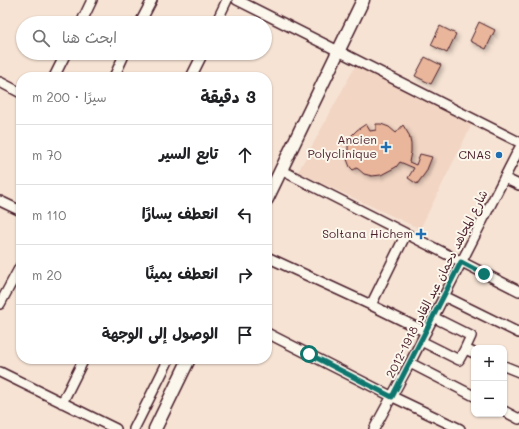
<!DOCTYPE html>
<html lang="ar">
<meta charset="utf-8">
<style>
:root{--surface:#fff;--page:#f6f6f6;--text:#202124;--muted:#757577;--line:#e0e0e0}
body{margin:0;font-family:Mali,"Playpen Sans Arabic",sans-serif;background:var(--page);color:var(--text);direction:rtl}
.controls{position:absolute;right:12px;bottom:12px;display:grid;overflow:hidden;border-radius:8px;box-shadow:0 1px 3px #0004}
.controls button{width:36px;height:36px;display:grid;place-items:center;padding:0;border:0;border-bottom:1px solid var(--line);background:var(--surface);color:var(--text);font:20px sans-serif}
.stop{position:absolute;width:12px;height:12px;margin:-9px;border:3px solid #0f766e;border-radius:50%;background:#fff}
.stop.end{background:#0f766e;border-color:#fff;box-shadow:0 1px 4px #0008}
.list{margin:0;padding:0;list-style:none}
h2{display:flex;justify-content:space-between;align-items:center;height:52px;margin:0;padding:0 16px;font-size:17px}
h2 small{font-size:13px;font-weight:400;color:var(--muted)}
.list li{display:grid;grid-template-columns:26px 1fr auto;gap:12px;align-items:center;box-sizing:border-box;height:60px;padding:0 16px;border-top:1px solid var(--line)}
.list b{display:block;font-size:15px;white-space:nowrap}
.list em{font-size:13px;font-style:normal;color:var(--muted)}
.icon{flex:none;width:22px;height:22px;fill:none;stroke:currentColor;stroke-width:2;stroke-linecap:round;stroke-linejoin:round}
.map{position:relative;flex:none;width:519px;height:429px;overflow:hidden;direction:ltr}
.search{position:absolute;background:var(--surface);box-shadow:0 1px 3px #0004;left:16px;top:16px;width:256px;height:44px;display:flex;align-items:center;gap:10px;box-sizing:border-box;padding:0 14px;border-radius:22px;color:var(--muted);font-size:15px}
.panel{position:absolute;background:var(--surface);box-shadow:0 1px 3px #0004;left:16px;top:72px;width:256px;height:292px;border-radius:16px;direction:rtl}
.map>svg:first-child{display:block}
.built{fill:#f2d5c3}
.building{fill:#e9b59b;stroke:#4a1f2b;filter:url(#shadow)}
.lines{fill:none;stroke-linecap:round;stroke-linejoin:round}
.minor-casing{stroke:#4a1f2b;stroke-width:12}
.major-casing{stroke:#4a1f2b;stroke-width:15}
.minor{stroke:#fbf7ec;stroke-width:9}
.major{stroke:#fbf7ec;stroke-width:12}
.route{stroke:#0f766e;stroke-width:5}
.poi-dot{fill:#1f6fb2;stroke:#fbf7ec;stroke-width:1.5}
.labels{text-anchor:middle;stroke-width:4;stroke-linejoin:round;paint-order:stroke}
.poi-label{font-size:12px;fill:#4a1f2b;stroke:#fbf7ec;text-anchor:end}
.street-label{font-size:12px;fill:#4a1f2b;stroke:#fbf7ec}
</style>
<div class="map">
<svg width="519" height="429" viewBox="0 0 519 429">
<defs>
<filter id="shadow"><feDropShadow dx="2.5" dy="2.5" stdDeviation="2" flood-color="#0004"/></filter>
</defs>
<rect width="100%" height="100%" fill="#f6e3d4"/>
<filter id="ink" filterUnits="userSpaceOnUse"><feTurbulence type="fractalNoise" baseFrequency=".025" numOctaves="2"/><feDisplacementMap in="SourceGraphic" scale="8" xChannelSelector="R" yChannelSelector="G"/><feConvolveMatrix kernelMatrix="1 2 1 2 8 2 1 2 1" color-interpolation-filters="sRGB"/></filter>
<g filter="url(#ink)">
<!-- built -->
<path class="built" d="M 357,63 L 473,122 L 420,229 L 298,172 Z"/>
<!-- building -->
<path class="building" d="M 479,22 L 495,30 L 486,49 L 470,41 Z
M 440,26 L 456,34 L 447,53 L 431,45 Z
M 425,57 L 441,65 L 431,84 L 415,76 Z
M 366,124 L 370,131 L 376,130 L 376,124 L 381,124 L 389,127 L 396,133 L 403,125 L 409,135 L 411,144 L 411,152 L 409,162 L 416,165 L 420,154 L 432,157 L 426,172 L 417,184 L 408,178 L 414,168 L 400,162 L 396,167 L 381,175 L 372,176 L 364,174 L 357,168 L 353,170 L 350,167 L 345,154 L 348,154 L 348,145 L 351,136 L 357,130 Z"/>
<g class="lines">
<defs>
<path id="minor" d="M 237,0 L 519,142
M 81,23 L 92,0
M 140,23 L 152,0
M 216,23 L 227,0
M 54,77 L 66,53
M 114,77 L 125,53
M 191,77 L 203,53
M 0,82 L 21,93
M 281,170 L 519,291
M 504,178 L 519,185
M 0,201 L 21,211
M 267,257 L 371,305 L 406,234
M 444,296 L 519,333
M 0,304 L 21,265
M 371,305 L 426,332
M 433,317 L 471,336 L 465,349 L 474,353
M 267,333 L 393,397 L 460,429
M 421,341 L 459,360 L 465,349
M 410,363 L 474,396
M 504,366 L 519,372
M 0,372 L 116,429
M 62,403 L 84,359
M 504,411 L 519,419
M 134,429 L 169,359
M 374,429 L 410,363 L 519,149"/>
<path id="major" d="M 267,199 L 363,0
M 155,429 L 189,359"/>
</defs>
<!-- minor casing -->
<use href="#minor" class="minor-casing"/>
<!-- major casing -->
<use href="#major" class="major-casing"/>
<!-- minor -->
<use href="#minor" class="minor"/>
<!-- major -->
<use href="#major" class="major"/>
</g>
</g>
<g class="lines" filter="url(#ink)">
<!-- route -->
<path class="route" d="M 309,354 L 392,397 L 461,262 L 484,274"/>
</g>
<!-- markers -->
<g class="poi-dot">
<path d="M384 141h4v4h4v4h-4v4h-4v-4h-4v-4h4z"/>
<circle cx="499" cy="155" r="4"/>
<path d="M419 228h4v4h4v4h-4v4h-4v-4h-4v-4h4z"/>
</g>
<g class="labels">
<!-- poi labels -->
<g class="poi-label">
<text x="377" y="144">Ancien<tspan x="377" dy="14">Polyclinique</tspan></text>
<text x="491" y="159">CNAS</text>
<text x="413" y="238">Soltana Hichem</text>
</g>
<!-- street labels -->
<g class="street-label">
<text transform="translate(437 284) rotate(-63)" y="4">شارع المجاهد دحمان عبد القادر 1918-2012</text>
</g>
</g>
</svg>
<div class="controls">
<button>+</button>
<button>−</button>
</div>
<div class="stop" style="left:309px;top:354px"></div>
<div class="stop end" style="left:484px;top:274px"></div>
<div class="search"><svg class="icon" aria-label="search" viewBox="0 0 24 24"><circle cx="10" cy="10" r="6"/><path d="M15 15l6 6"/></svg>ابحث هنا</div>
<section class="panel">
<h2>3 دقيقة<small>سيرًا · 200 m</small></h2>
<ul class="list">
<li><svg class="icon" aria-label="ahead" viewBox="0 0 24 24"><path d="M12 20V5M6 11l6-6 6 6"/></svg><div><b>تابع السير</b></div><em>70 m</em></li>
<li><svg class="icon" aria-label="left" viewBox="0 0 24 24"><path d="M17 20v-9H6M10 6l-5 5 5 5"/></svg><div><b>انعطف يسارًا</b></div><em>110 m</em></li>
<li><svg class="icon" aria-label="right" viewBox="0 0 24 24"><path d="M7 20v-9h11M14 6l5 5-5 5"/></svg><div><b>انعطف يمينًا</b></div><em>20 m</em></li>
<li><svg class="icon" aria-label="arrive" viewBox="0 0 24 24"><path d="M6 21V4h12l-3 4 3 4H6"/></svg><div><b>الوصول إلى الوجهة</b></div></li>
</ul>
</section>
</div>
